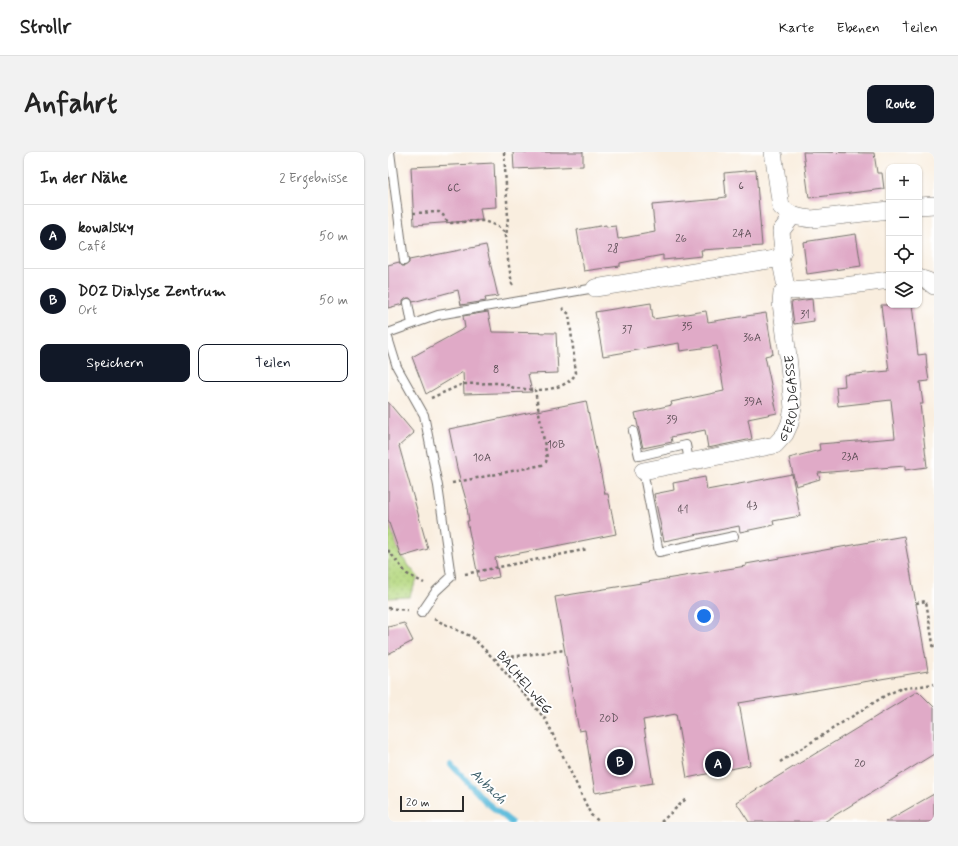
<!DOCTYPE html>
<html lang="de">
<meta charset="utf-8">
<style>
:root{--surface:#fff;--page:#f2f2f2;--text:#222;--muted:#767676;--line:#e0e0e0;--accent:#111827}
body{margin:0;font-family:Mynerve,sans-serif;background:var(--page);color:var(--text)}
.controls{position:absolute;right:12px;top:12px;display:grid;overflow:hidden;border-radius:8px;box-shadow:0 1px 3px #0004}
.controls button{width:36px;height:36px;display:grid;place-items:center;padding:0;border:0;border-bottom:1px solid var(--line);background:var(--surface);color:var(--text);font:20px sans-serif}
.scale{position:absolute;left:12px;bottom:10px;width:64px;box-sizing:border-box;padding-left:4px;border:2px solid #2b2b2b;border-top:0;font-size:11px;line-height:14px;white-space:nowrap;color:#2b2b2b;-webkit-text-stroke:3px #fff;paint-order:stroke}
.you{position:absolute;left:316px;top:464px;width:14px;height:14px;margin:-10px;border:3px solid #fff;border-radius:50%;background:#1a73e8;box-shadow:0 0 0 6px #1a73e833}
.badge{display:grid;place-items:center;width:26px;height:26px;border-radius:50%;background:var(--accent);color:#fff;font-size:13px;font-weight:700}
.pin{position:absolute;translate:-50% -50%;border:2px solid #fff;box-shadow:0 1px 4px #0006}
.list{margin:0;padding:0;list-style:none}
h2{display:flex;justify-content:space-between;align-items:center;height:52px;margin:0;padding:0 16px;font-size:17px}
h2 small{font-size:13px;font-weight:400;color:var(--muted)}
.list li{display:grid;grid-template-columns:26px 1fr auto;gap:12px;align-items:center;box-sizing:border-box;height:64px;padding:0 16px;border-top:1px solid var(--line)}
.list b{display:block;font-size:15px;white-space:nowrap}
.list p{margin:0;font-size:13px;white-space:nowrap;color:var(--muted)}
.list em{font-size:13px;font-style:normal;color:var(--muted)}
.actions{display:flex;gap:8px;padding:12px 16px}
.actions a{flex:1;padding:9px 0;border:1px solid var(--accent);border-radius:8px;text-align:center;font-size:14px;color:var(--accent)}
.actions .main{background:var(--accent);color:#fff}
.icon{flex:none;width:22px;height:22px;fill:none;stroke:currentColor;stroke-width:2;stroke-linecap:round;stroke-linejoin:round}
.map{position:relative;flex:none;width:546px;height:670px;overflow:hidden;border-radius:8px}
header{display:flex;align-items:center;gap:24px;box-sizing:border-box;height:56px;padding:0 20px;background:var(--surface);border-bottom:1px solid var(--line)}
header strong{font-size:19px}
nav{display:flex;gap:22px;margin-inline-start:auto;font-size:14px}
.intro{display:flex;align-items:center;justify-content:space-between;box-sizing:border-box;height:96px;padding:0 24px}
h1{margin:0;font-size:28px}
.button{padding:10px 18px;border-radius:8px;background:var(--accent);color:#fff;font-size:14px;font-weight:700}
main{display:flex;gap:24px;padding:0 24px}
aside{flex:1;background:var(--surface);border-radius:8px;box-shadow:0 1px 3px #0004}
.map>svg:first-child{display:block}
.grass{fill:url(#grass-dots);stroke:#708256}
.lines{fill:none;stroke-linecap:round;stroke-linejoin:round}
.stream{stroke:#5dbcdb;stroke-width:6}
.building{fill:#e0aac7}
.service-casing{stroke:#736f6a;stroke-width:10}
.minor-casing{stroke:#736f6a;stroke-width:18}
.path{stroke:#736f6a;stroke-width:2.5;stroke-dasharray:3 3;stroke-linecap:butt}
.service{stroke:#fff;stroke-width:8}
.minor{stroke:#fff;stroke-width:17}
.labels{text-anchor:middle;stroke-width:4;stroke-linejoin:round;paint-order:stroke}
.number-label{font-size:11px;fill:#584b52}
.street-label{font-size:13px;fill:#2b2b2b;stroke:#fff}
.water-label{font-size:14px;font-style:italic;fill:#3c5e69;stroke:#fff}
</style>
<header>
<strong>Strollr</strong>
<nav><a>Karte</a><a>Ebenen</a><a>Teilen</a></nav>
</header>
<div class="intro"><h1>Anfahrt</h1><a class="button">Route</a></div>
<main>
<aside>
<h2>In der Nähe<small>2 Ergebnisse</small></h2>
<ul class="list">
<li><span class="badge">A</span><div><b>kowalsky</b><p>Café</p></div><em>50 m</em></li>
<li><span class="badge">B</span><div><b>DOZ Dialyse Zentrum</b><p>Ort</p></div><em>50 m</em></li>
</ul>
<div class="actions"><a class="main">Speichern</a><a>Teilen</a></div>
</aside>
<div class="map">
<svg width="546" height="670" viewBox="0 0 546 670">
<defs>
<pattern id="grass-dots" width="8" height="8" patternUnits="userSpaceOnUse"><rect width="8" height="8" fill="#b5d880"/><path d="M2 2h.1M6 6h.1" fill="none" stroke="#9cba6f" stroke-width="1.8" stroke-linecap="round"/></pattern>
</defs>
<rect width="100%" height="100%" fill="#fff"/>
<filter id="ink" filterUnits="userSpaceOnUse"><feTurbulence type="fractalNoise" baseFrequency=".025" numOctaves="2"/><feDisplacementMap in="SourceGraphic" scale="8" xChannelSelector="R" yChannelSelector="G"/><feConvolveMatrix kernelMatrix="1 2 1 2 8 2 1 2 1" color-interpolation-filters="sRGB"/></filter>
<filter id="wash" filterUnits="userSpaceOnUse"><feTurbulence type="fractalNoise" baseFrequency=".012" numOctaves="4" result="noise"/><feDisplacementMap in="SourceGraphic" scale="16" xChannelSelector="R" yChannelSelector="G"/><feGaussianBlur stdDeviation="0.9" result="paint"/><feColorMatrix in="noise" values="0 0 0 0 0 0 0 0 0 0 0 0 0 0 0 0 0 1.4 0 .05"/><feComposite in="paint" operator="in"/></filter>
<g filter="url(#wash)">
<rect width="100%" height="100%" fill="#f9eedf"/>
<!-- grass -->
<path class="grass" d="M 0,368 L 13,404 L 30,425 L 21,445 L 0,446 Z"/>
<g class="lines">
<!-- stream -->
<path class="stream" d="M 63,612 L 98,650 L 123,670"/>
</g>
<g id="blocks">
<!-- building -->
<path class="building" d="M 125,0 L 195,0 L 195,14 L 126,17 Z
M 415,0 L 486,1 L 489,21 L 494,21 L 496,37 L 421,46 Z
M 106,11 L 108,55 L 92,56 L 94,68 L 26,73 L 23,15 Z
M 368,18 L 374,94 L 313,98 L 314,104 L 275,108 L 275,103 L 232,111 L 232,114 L 196,119 L 189,78 L 218,73 L 218,75 L 228,74 L 230,87 L 267,80 L 264,53 L 331,47 L 331,46 L 338,45 L 336,21 Z
M 468,82 L 473,114 L 419,122 L 415,90 Z
M 98,93 L 110,144 L 97,146 L 98,149 L 73,153 L 70,138 L 25,150 L 22,146 L 19,146 L 15,149 L 15,152 L 0,156 L 0,113 L 11,110 L 14,114 L 17,114 L 21,111 L 21,108 Z
M 424,147 L 426,169 L 406,172 L 403,150 Z
M 263,151 L 265,167 L 318,159 L 320,170 L 378,161 L 385,202 L 377,204 L 389,261 L 360,267 L 364,287 L 320,296 L 317,278 L 283,285 L 284,290 L 255,296 L 247,261 L 284,253 L 283,250 L 336,239 L 329,194 L 292,199 L 291,191 L 215,204 L 207,160 Z
M 493,153 L 524,153 L 530,203 L 538,202 L 539,216 L 541,229 L 532,230 L 535,252 L 532,252 L 539,315 L 517,318 L 517,314 L 430,321 L 432,327 L 408,334 L 401,306 L 432,298 L 431,292 L 507,286 L 503,248 L 450,254 L 448,235 L 457,234 L 456,223 L 501,219 Z
M 100,160 L 104,180 L 168,181 L 170,221 L 140,222 L 144,240 L 76,242 L 75,220 L 38,242 L 24,205 L 77,176 L 75,164 Z
M 198,249 L 217,342 L 220,342 L 228,382 L 107,406 L 111,425 L 91,429 L 79,369 L 81,369 L 79,356 L 80,355 L 69,316 L 61,277 Z
M 0,250 L 26,281 L 11,294 L 40,397 L 13,405 L 0,368 Z
M 404,322 L 412,364 L 385,369 L 386,373 L 352,380 L 351,374 L 276,389 L 266,342 L 286,338 L 285,331 L 317,325 L 319,338 Z
M 516,384 L 540,519 L 351,551 L 362,613 L 299,626 L 288,562 L 255,568 L 265,631 L 207,641 L 197,578 L 191,579 L 167,445 L 358,414 L 358,412 L 397,405 Z
M 16,471 L 25,489 L 0,502 L 0,475 Z
M 530,539 L 546,555 L 546,602 L 436,670 L 361,670 L 348,650 Z
M 546,642 L 546,670 L 497,670 Z"/>
</g>
</g>
<g filter="url(#ink)">
<use href="#blocks" fill-opacity="0" stroke="#736f6a" stroke-width="1"/>
<g class="lines">
<defs>
<path id="service" d="M 2,0 L 16,109
M 20,151 L 24,172
M 0,181 L 50,163 L 207,136
M 0,186 L 9,215 L 36,263 L 50,334 L 63,425 L 48,439 L 33,461
M 245,279 L 251,304 L 298,293 L 301,309
M 255,319 L 271,400 L 346,384"/>
<g id="minor">
<path d="M 385,0 L 393,55 C 402,64 412,66 424,67 L 501,58"/>
<path d="M 531,54 L 546,53"/>
<path d="M 391,108 L 395,99 L 393,79 L 405,63"/>
<path d="M 531,126 L 540,129 L 546,134"/>
<path d="M 207,136 L 387,107 L 393,110 L 398,135 L 404,139 L 449,135 L 501,128"/>
<path id="s1" d="M 255,319 L 387,293 L 397,282 L 402,271 L 405,256 L 400,204 L 393,151 L 394,141 L 398,135"/>
</g>
</defs>
<!-- service casing -->
<use href="#service" class="service-casing"/>
<!-- minor casing -->
<use href="#minor" class="minor-casing"/>
<!-- path -->
<path class="path" d="M 116,0 L 120,65 L 118,86
M 25,61 L 51,60 L 55,63 L 58,68 L 63,71 L 88,69 L 96,69 L 109,74 L 116,80 L 118,89 L 119,102 L 124,132 L 126,135
M 43,246 L 75,232 L 109,231 L 117,232 L 126,236 L 147,238
M 64,331 L 154,313 L 158,310 L 159,306 L 147,238 C 162,238 180,235 188,221 L 181,162 L 174,156
M 0,398 L 19,422 L 36,431
M 77,422 L 200,397
M 528,451 L 538,449 L 546,498
M 0,456 L 19,458
M 46,467 L 84,485 L 106,507 L 158,568 L 203,663 L 212,670
M 106,507 L 177,498
M 392,610 L 498,543 L 512,537 L 546,532
M 273,670 L 299,646"/>
<!-- service -->
<use href="#service" class="service"/>
<!-- minor -->
<use href="#minor" class="minor"/>
</g>
</g>
<g class="labels">
<!-- number labels -->
<g class="number-label">
<text x="353" y="37">6</text>
<text x="66" y="39">6C</text>
<text x="354" y="85">24A</text>
<text x="293" y="90">26</text>
<text x="225" y="100">28</text>
<text x="417" y="166">31</text>
<text x="299" y="178">35</text>
<text x="239" y="181">37</text>
<text x="364" y="189">36A</text>
<text x="108" y="221">8</text>
<text x="365" y="253">39A</text>
<text x="284" y="271">39</text>
<text x="168" y="296">10B</text>
<text x="462" y="308">23A</text>
<text x="94" y="309">10A</text>
<text x="364" y="357">43</text>
<text x="295" y="361">41</text>
<text x="221" y="570">20D</text>
<text x="472" y="615">20</text>
</g>
<!-- street labels -->
<g class="street-label">
<text dy="5" stroke="none"><textPath href="#s1" startOffset="186">GEROLDGASSE</textPath></text>
<text transform="translate(137 530) rotate(50)" y="5">BACHELWEG</text>
</g>
<!-- water labels -->
<g class="water-label">
<text transform="translate(101 634) rotate(44)" y="5">Aubach</text>
</g>
</g>
</svg>
<div class="controls">
<button>+</button>
<button>−</button>
<button><svg class="icon" aria-label="locate" viewBox="0 0 24 24"><circle cx="12" cy="12" r="6"/><path d="M12 2v4M12 18v4M2 12h4M18 12h4"/></svg></button>
<button><svg class="icon" aria-label="layers" viewBox="0 0 24 24"><path d="M12 4l9 5-9 5-9-5zM3 14l9 5 9-5"/></svg></button>
</div>
<div class="scale">20 m</div>
<div class="you"></div>
<div class="pin badge" style="left:330px;top:612px">A</div>
<div class="pin badge" style="left:232px;top:610px">B</div>
</div>
</main>
